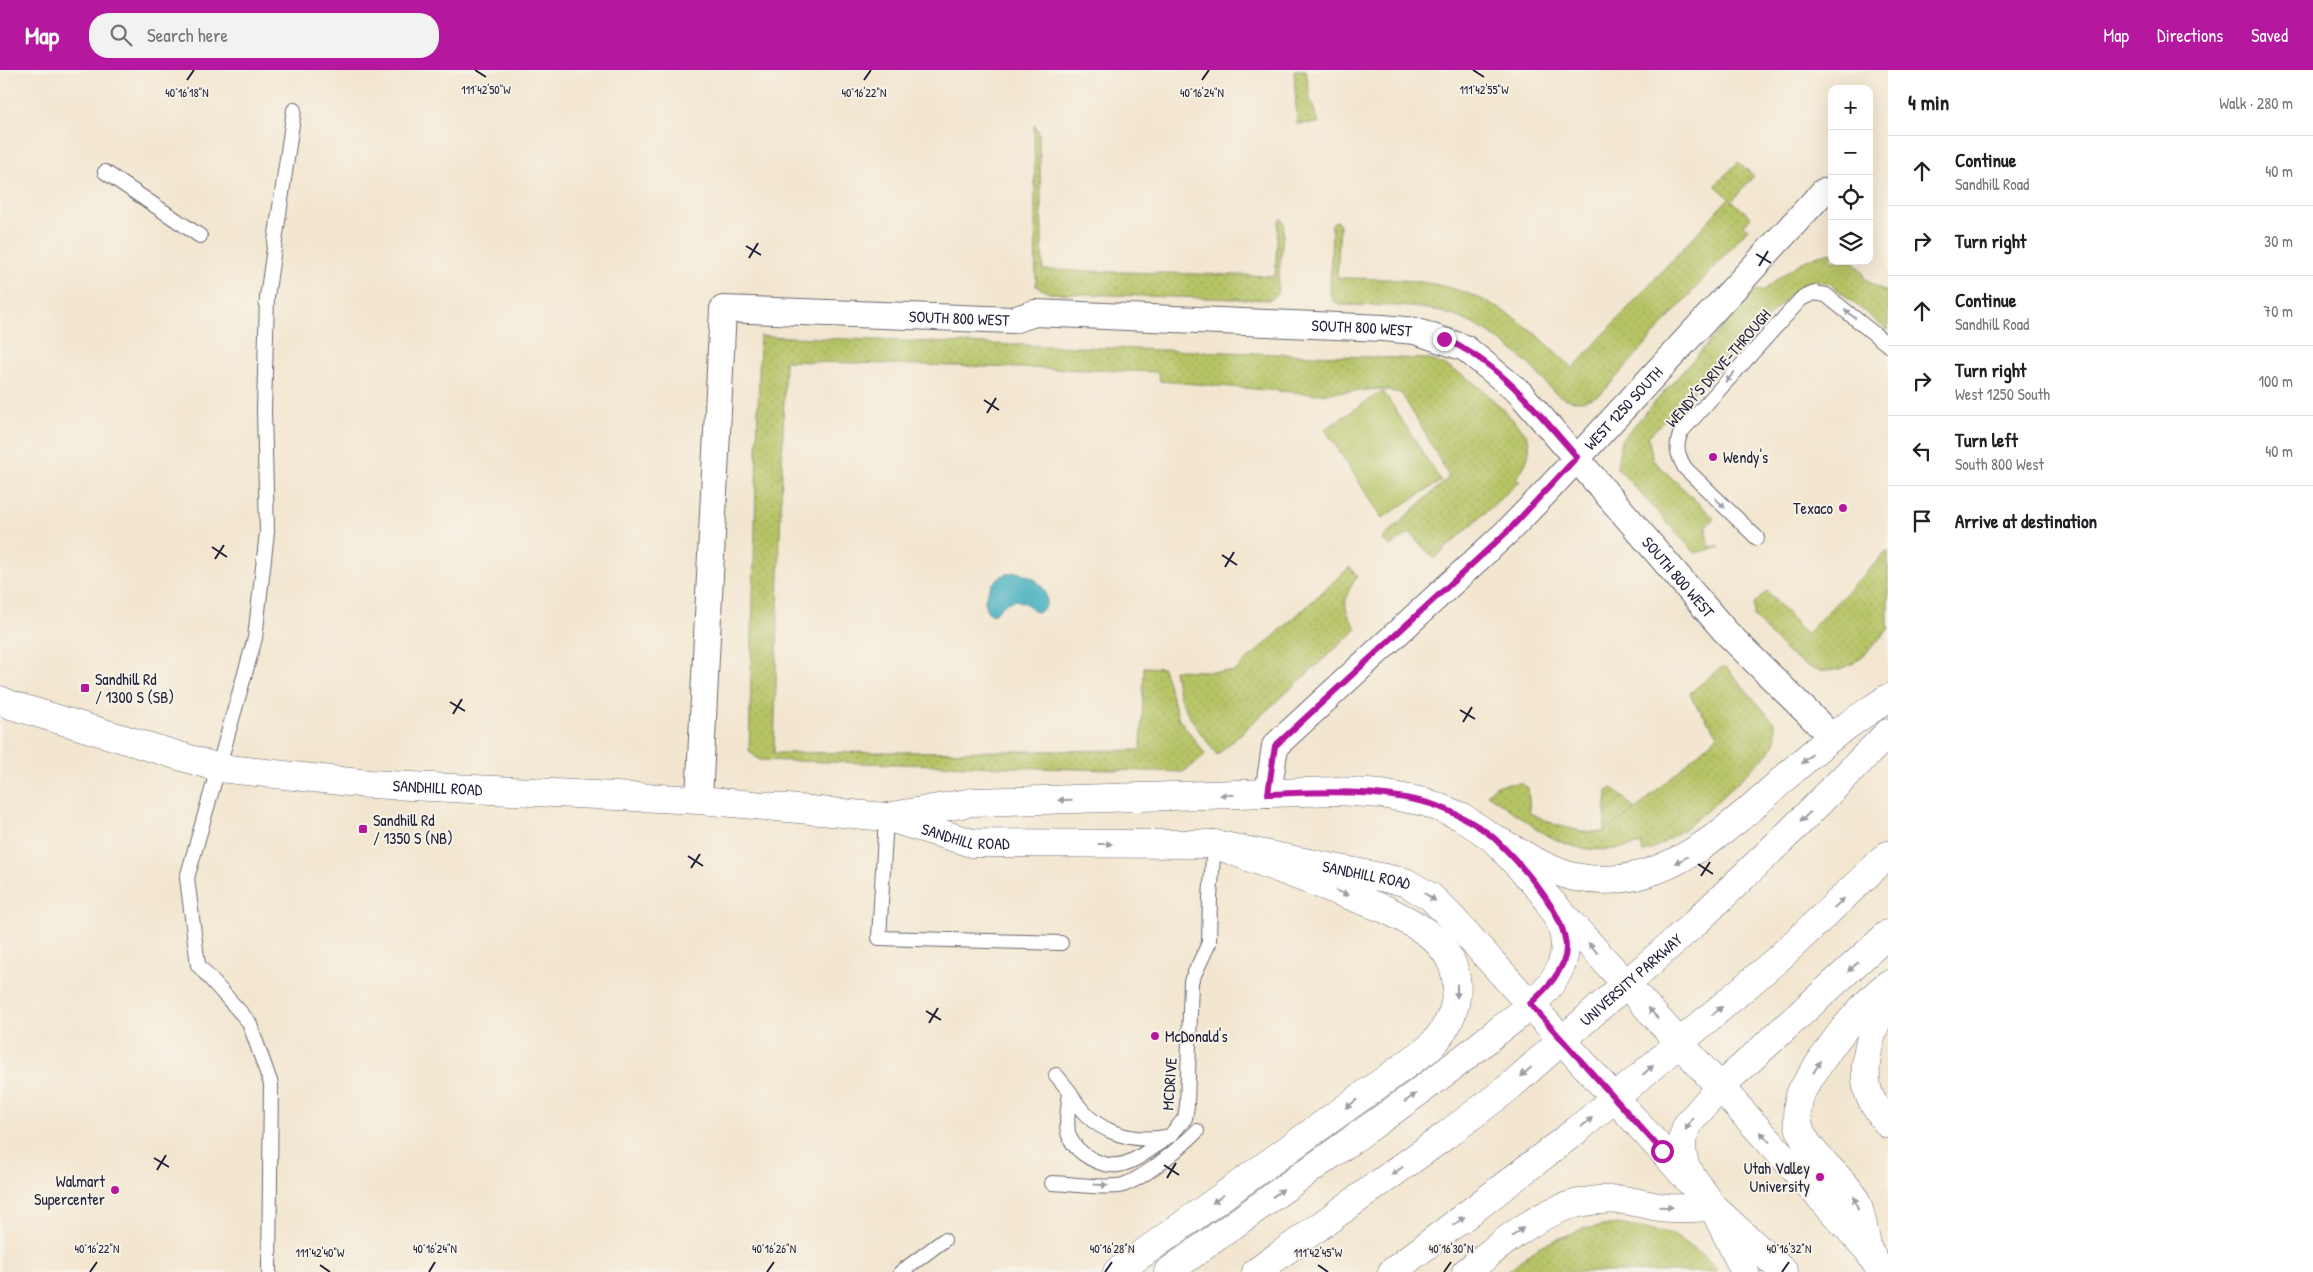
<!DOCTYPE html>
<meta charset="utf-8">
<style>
:root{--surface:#fff;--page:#f2f2f2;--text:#202124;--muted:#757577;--line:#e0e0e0;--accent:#b5179e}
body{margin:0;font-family:"Patrick Hand",sans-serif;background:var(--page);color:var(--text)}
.controls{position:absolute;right:15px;top:15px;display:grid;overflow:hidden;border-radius:10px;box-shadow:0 5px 20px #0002}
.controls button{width:45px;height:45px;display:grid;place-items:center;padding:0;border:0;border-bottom:1px solid var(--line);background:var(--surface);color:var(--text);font:25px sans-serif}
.stop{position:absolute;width:15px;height:15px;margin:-11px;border:4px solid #b5179e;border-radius:50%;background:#fff}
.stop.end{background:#b5179e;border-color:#fff;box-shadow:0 1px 5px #0008}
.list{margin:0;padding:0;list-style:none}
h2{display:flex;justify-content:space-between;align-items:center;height:65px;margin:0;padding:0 20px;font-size:21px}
h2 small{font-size:16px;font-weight:400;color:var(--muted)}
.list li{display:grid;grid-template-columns:32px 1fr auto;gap:15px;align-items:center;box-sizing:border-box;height:70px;padding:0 20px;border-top:1px solid var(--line)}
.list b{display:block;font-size:19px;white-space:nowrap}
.list p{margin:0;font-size:16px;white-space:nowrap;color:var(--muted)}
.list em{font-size:16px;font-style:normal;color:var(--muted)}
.icon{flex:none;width:28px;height:28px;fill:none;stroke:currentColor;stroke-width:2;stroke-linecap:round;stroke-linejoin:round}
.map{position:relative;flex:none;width:1888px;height:1202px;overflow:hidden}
header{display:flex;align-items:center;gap:30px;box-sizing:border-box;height:70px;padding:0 25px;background:var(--accent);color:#fff}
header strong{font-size:24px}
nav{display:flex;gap:28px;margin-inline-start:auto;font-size:18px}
.search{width:350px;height:45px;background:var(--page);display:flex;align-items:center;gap:12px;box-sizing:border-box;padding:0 18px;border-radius:20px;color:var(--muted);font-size:19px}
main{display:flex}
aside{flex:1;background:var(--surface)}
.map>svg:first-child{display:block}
.grass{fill:url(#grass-dots);stroke:#6c7250}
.garden{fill:url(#garden-furrows);stroke:#6c7250}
.pitch{fill:#b6c365;stroke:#6c7250}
.water{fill:#42afbf;stroke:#32687d}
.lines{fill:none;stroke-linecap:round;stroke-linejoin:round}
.service-casing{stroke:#6b676f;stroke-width:16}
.minor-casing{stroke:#6b676f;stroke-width:28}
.tertiary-casing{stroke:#6b676f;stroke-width:29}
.secondary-casing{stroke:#6b676f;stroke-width:29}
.primary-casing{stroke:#6b676f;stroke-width:29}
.service{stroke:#fff;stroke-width:14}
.minor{stroke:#fff;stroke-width:26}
.tertiary{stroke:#fff;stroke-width:28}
.secondary{stroke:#fff;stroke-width:28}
.primary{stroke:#fff;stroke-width:28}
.oneway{fill:#9c9ca7}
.route{stroke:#b5179e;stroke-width:6}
.ticks{fill:none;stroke:#22223b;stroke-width:2}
.poi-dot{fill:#b5179e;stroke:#f7f3e8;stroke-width:2}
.labels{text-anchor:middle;stroke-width:4;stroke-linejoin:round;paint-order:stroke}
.street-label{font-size:16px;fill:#22223b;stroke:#f7f3e8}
.poi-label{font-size:16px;fill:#22223b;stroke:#f7f3e8;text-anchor:start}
.ticks-label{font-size:12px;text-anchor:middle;fill:#22223b;stroke:#f7f3e8;stroke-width:4;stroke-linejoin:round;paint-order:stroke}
</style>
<header>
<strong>Map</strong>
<div class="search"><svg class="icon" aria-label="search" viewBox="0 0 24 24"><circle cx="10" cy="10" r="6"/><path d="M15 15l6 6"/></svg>Search here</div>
<nav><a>Map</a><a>Directions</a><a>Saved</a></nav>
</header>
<main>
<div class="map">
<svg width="1888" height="1202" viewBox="0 0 1888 1202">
<defs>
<pattern id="grass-dots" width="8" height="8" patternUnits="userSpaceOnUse" patternTransform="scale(1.25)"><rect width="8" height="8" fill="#b6c365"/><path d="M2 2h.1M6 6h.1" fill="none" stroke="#9ca759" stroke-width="1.8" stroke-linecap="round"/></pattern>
<pattern id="garden-furrows" width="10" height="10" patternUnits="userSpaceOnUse" patternTransform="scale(1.25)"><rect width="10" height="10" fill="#b6c365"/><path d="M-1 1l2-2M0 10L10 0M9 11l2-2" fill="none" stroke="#9ca759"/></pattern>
</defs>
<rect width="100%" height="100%" fill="#f7f3e8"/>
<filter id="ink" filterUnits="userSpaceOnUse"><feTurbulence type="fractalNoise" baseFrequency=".02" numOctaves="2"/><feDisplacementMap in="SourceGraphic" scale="10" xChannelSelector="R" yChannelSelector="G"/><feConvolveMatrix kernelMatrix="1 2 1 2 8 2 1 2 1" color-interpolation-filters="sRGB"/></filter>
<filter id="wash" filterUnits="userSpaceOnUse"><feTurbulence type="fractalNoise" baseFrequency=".0096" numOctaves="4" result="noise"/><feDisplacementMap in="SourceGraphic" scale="20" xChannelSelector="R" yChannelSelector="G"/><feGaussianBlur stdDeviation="1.12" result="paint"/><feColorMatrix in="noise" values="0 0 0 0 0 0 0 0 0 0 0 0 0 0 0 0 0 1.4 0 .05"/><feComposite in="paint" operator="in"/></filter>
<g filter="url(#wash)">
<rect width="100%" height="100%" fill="#f3e6d0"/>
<!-- grass -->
<path class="grass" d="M 1294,0 L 1306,0 L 1310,29 L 1319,53 L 1297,54 Z
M 1034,55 L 1039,62 L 1043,200 L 1275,206 L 1278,153 L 1281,148 L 1284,154 L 1277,225 L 1270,230 L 1049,223 L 1036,216 Z
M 1738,92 L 1754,106 L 1732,131 L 1751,147 L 1744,155 L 1748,159 L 1605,320 C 1593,330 1577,335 1562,327 C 1552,322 1545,312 1538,304 C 1517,281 1486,258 1457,247 C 1420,233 1379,236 1340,235 L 1332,230 L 1330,222 L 1332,154 L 1336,151 L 1340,154 L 1337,208 C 1417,209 1465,209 1531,260 C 1546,272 1559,286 1573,298 L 1729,128 L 1715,115 Z
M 1832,182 L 1832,191 L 1853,191 L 1863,203 L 1864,208 L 1888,224 L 1888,261 L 1831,214 L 1814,210 L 1799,216 L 1648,367 L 1653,390 L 1714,448 L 1706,457 L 1708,476 L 1720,477 L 1695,483 L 1617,398 L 1621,370 L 1756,220 L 1763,221 C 1786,203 1802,187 1832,182 Z
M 760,266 L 1427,289 C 1463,299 1490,325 1514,351 C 1521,358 1528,363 1529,373 C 1531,385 1524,399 1516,408 L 1520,411 L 1434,489 L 1410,463 L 1391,476 L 1382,469 L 1449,407 L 1425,363 L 1401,323 L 1380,319 L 1314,324 L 1160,311 L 1158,302 L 785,291 L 774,683 L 1141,680 L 1144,597 L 1163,598 L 1179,649 L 1205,684 L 1199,691 L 1183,702 L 759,690 L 749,681 Z
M 1888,480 L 1888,560 C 1877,570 1867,584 1855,592 C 1812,620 1780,575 1754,547 L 1754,534 L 1767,521 L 1806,564 Z
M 1350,497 L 1357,506 C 1343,529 1341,537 1357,559 L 1217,685 C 1196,656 1178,637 1174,600 L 1234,602 Z
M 1726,597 L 1773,651 C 1778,663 1776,672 1769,683 C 1729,718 1692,762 1643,783 L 1641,774 C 1566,793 1545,762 1487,724 L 1496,715 L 1521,713 L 1528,718 L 1530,743 L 1556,755 L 1581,761 L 1602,762 L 1635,740 L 1718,665 L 1693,631 L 1690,623 L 1720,598 Z
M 1617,1154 L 1670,1163 L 1706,1187 L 1718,1202 L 1506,1202 L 1538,1177 L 1582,1159 Z"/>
<!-- garden -->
<path class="garden" d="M 1613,718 L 1635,739 L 1604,762 L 1607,721 Z"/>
<!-- pitch -->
<path class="pitch" d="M 1383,321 L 1441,411 L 1382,448 L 1325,359 Z"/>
<!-- water -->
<path class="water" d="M 1016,502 C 1024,504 1032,506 1038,512 C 1047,521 1053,540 1036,542 L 1025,533 L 1016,530 L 1007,533 L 992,545 C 977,536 989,514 1000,507 C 1005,504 1011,503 1016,502 Z"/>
</g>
<g filter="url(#ink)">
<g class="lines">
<defs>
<path id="service" d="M 105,102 L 200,166
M 1757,468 L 1685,398 C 1677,384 1675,377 1681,362 L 1801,229 L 1814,223 L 1826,225 L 1888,275
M 886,747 L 879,868 L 1061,873
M 1056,1005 L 1070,1022 C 1069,1035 1064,1056 1070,1068 C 1077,1084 1101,1097 1118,1095 C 1135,1093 1151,1078 1165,1069
M 1070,1022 C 1089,1060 1129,1075 1170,1066 L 1185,1048 L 1187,1036 L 1191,911 L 1209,873 L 1210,828 L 1214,774
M 1052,1113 C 1074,1114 1097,1118 1118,1116 C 1138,1114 1182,1076 1197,1061
M 269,1202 L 271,1014 L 249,952 L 198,895 L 187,808 L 255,568 L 267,462 L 264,340 L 267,227 L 294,40
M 901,1202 L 944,1170"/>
<g id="minor">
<path id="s1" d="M 1268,724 L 1275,676 L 1509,460 L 1544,424 L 1823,122"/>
<path id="s2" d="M 699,730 L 723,239 L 1013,250 L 1035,243 L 1383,258 L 1415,261 L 1465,278 L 1520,323 L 1725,561 L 1832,667"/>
</g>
<g id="tertiary">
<path id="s3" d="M 0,630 L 11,635 L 219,698 L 369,714 L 699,730 L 886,747 L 972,773 L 1214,774 L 1405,812 L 1431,827 L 1452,848 L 1713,1137 L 1745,1202"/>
<path d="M 892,746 L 973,732 L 1338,721 L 1382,724 L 1425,732 L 1460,746 L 1493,768 L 1626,914"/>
</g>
<path id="secondary" d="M 1626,914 L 1868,1180 L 1881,1202
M 1713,1137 L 1784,1202"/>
<g id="primary">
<path d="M 1493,768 C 1519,781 1547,801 1575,807 C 1680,829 1759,724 1832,667 C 1850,653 1869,641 1888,628"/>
<path d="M 1888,932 C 1872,953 1862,992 1867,1017 C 1869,1029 1880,1045 1888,1054"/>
<path d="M 1713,1137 L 1686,1097 L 1682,1083 L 1682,1071 L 1687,1055 L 1720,1017 L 1888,864"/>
<path d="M 1868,1180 C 1865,1168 1860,1134 1853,1125 C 1829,1091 1784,1072 1801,1022 C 1826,982 1851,944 1888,914"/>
<path d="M 1117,1202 L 1428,979 C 1463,944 1470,896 1427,863 C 1415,854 1401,847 1387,840 L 1214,774"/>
<path d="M 1168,1202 C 1228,1159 1289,1115 1349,1072 C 1397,1038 1444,1005 1489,968 C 1514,948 1548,927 1561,896 C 1572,868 1558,847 1543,823"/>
<path id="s4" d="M 1256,1202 L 1445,1066 L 1507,1019 L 1695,853 L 1792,760 L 1888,663"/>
<path d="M 1392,1202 L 1577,1060 L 1615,1028 L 1779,888 L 1888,785"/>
<path d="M 1466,1202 C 1515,1164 1554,1125 1621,1130 C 1634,1131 1646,1135 1659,1137 C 1676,1140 1696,1137 1713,1137"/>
</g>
</defs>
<!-- service casing -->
<use href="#service" class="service-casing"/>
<!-- minor casing -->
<use href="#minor" class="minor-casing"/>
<!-- tertiary casing -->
<use href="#tertiary" class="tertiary-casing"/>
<!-- secondary casing -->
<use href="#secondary" class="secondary-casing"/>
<!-- primary casing -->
<use href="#primary" class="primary-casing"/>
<!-- service -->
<use href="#service" class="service"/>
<!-- minor -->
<use href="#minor" class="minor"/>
<!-- tertiary -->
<use href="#tertiary" class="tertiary"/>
<!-- secondary -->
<use href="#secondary" class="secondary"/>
<!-- primary -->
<use href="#primary" class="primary"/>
</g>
<!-- one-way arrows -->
<defs><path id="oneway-solid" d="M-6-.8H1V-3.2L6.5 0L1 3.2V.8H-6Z" transform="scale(1.25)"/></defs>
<g class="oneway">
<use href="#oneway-solid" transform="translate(1850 244) rotate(-141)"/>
<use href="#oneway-solid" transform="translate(1730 307) rotate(132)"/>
<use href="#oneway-solid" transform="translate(1720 433) rotate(45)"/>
<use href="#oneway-solid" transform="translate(1807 689) rotate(138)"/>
<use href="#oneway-solid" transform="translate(1227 725) rotate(178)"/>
<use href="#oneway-solid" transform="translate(1065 730) rotate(178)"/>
<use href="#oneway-solid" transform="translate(1805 747) rotate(135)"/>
<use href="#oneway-solid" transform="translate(1105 774)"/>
<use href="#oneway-solid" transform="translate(1681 790) rotate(154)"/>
<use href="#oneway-solid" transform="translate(1342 823) rotate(21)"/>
<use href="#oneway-solid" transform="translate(1430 827) rotate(36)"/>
<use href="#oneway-solid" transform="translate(1839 833) rotate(-43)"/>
<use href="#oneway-solid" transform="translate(1593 878) rotate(-132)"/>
<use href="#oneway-solid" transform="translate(1853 897) rotate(138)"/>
<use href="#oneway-solid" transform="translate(1457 921) rotate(90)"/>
<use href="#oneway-solid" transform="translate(1717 941) rotate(-40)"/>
<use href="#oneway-solid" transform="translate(1653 943) rotate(-132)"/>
<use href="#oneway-solid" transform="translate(1817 997) rotate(-58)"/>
<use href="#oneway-solid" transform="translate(1648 1000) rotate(-41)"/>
<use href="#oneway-solid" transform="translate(1526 1002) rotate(138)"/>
<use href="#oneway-solid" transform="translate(1410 1028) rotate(-36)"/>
<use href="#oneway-solid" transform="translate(1351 1034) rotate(144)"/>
<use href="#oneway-solid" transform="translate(1587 1052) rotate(-40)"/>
<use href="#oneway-solid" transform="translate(1689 1054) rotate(120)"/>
<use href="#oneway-solid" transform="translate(1765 1067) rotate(-132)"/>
<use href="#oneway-solid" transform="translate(1397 1101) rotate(144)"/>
<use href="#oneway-solid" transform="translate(1101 1115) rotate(3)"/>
<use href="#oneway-solid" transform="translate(1278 1123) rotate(-36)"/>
<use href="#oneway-solid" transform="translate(1218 1129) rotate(144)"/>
<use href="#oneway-solid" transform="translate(1856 1133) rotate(-107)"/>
<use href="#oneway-solid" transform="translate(1666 1137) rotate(2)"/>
<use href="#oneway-solid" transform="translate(1459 1151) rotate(-38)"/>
<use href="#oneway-solid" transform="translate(1518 1162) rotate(-37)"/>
</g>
</g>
<g class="lines" filter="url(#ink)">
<!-- route -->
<path class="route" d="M 1444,269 C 1500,292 1538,343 1577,387 L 1509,460 L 1275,676 L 1268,724 C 1320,722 1372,719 1424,732 C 1445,737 1478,754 1494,768 C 1519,792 1566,843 1566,878 C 1566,900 1545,920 1530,934 L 1662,1081"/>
</g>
<!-- ticks -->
<path class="ticks" d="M 475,0 L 486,7M 1473,0 L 1484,7M 187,10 L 194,0M 864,10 L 871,0M 1202,10 L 1209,0M 746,176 L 761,185M 1756,184 L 1771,193M 749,188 L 758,173M 1759,196 L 1768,181M 984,330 L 999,340M 987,343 L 996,328M 212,477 L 227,487M 1222,485 L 1237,495M 215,489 L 224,475M 1225,497 L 1234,482M 450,632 L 465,641M 1460,640 L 1475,649M 453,644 L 462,629M 1463,652 L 1472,637M 688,786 L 703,796M 1698,794 L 1713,804M 691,798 L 700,784M 1701,806 L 1710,792M 926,941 L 941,950M 929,953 L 938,938M 154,1088 L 169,1097M 1164,1095 L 1179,1105M 157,1100 L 166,1085M 1167,1108 L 1176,1093M 320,1195 L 330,1202M 1318,1195 L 1328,1202M 90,1202 L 97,1192M 429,1202 L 435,1192M 767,1202 L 774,1192M 1105,1202 L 1112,1192M 1444,1202 L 1451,1192M 1782,1202 L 1789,1192"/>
<!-- markers -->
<g class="poi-dot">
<circle cx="1713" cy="387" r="5"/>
<circle cx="1843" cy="438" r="5"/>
<rect x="80" y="613" width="10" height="10" rx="2.5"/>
<rect x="358" y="754" width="10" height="10" rx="2.5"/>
<circle cx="1155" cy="966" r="5"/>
<circle cx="1820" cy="1107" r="5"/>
<circle cx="115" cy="1120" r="5"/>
</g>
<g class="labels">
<!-- street labels -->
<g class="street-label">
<text dy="6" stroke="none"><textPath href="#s2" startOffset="728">SOUTH 800 WEST</textPath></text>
<text dy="6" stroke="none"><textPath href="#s2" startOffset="1132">SOUTH 800 WEST</textPath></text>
<text transform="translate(1718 298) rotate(-49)" y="6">WENDY'S DRIVE-THROUGH</text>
<text dy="6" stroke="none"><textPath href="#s1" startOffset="534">WEST 1250 SOUTH</textPath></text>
<text dy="6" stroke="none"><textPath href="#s2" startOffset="1552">SOUTH 800 WEST</textPath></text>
<text dy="6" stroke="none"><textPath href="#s3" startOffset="449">SANDHILL ROAD</textPath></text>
<text dy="6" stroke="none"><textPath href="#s3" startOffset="981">SANDHILL ROAD</textPath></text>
<text dy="6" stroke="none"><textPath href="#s3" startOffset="1386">SANDHILL ROAD</textPath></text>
<text dy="6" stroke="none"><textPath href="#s4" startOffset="476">UNIVERSITY PARKWAY</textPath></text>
<text transform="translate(1169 1014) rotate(-86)" y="6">MCDRIVE</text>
</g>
<!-- poi labels -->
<g class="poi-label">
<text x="1723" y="393">Wendy's</text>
<text x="1833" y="444" text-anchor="end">Texaco</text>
<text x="95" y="615">Sandhill Rd<tspan x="95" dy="18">/ 1300 S (SB)</tspan></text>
<text x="373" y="756">Sandhill Rd<tspan x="373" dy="18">/ 1350 S (NB)</tspan></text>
<text x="1165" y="972">McDonald's</text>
<text x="1810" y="1104" text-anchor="end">Utah Valley<tspan x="1810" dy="18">University</tspan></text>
<text x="105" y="1117" text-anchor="end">Walmart<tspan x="105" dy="18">Supercenter</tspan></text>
</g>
</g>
<g class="ticks-label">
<text x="486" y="24">111°42'50"W</text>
<text x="1484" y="24">111°42'55"W</text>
<text x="1202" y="27">40°16'24"N</text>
<text x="187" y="27">40°16'18"N</text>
<text x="864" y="27">40°16'22"N</text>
<text x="97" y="1183">40°16'22"N</text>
<text x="435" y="1183">40°16'24"N</text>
<text x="774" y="1183">40°16'26"N</text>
<text x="1112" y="1183">40°16'28"N</text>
<text x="1451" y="1183">40°16'30"N</text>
<text x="1789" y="1183">40°16'32"N</text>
<text x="320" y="1187">111°42'40"W</text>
<text x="1318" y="1187">111°42'45"W</text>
</g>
</svg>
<div class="controls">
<button>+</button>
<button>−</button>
<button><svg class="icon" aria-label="locate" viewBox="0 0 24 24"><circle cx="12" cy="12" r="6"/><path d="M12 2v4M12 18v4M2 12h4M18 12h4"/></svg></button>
<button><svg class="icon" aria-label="layers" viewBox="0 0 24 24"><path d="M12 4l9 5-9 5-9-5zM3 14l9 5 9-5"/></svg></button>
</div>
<div class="stop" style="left:1662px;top:1081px"></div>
<div class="stop end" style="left:1444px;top:269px"></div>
</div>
<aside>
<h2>4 min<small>Walk · 280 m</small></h2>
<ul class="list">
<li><svg class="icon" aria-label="ahead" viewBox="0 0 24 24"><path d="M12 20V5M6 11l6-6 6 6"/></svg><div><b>Continue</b><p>Sandhill Road</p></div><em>40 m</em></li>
<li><svg class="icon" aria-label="right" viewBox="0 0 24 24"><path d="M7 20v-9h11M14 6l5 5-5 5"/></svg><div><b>Turn right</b></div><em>30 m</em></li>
<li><svg class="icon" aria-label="ahead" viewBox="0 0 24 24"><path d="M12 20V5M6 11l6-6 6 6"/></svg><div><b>Continue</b><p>Sandhill Road</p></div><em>70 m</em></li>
<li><svg class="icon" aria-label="right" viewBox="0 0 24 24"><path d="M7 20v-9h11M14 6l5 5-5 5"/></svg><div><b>Turn right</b><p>West 1250 South</p></div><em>100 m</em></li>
<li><svg class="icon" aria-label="left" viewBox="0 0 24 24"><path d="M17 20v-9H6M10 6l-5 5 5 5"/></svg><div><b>Turn left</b><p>South 800 West</p></div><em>40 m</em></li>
<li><svg class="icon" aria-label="arrive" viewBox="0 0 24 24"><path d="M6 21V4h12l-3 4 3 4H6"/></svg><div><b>Arrive at destination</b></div></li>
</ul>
</aside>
</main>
